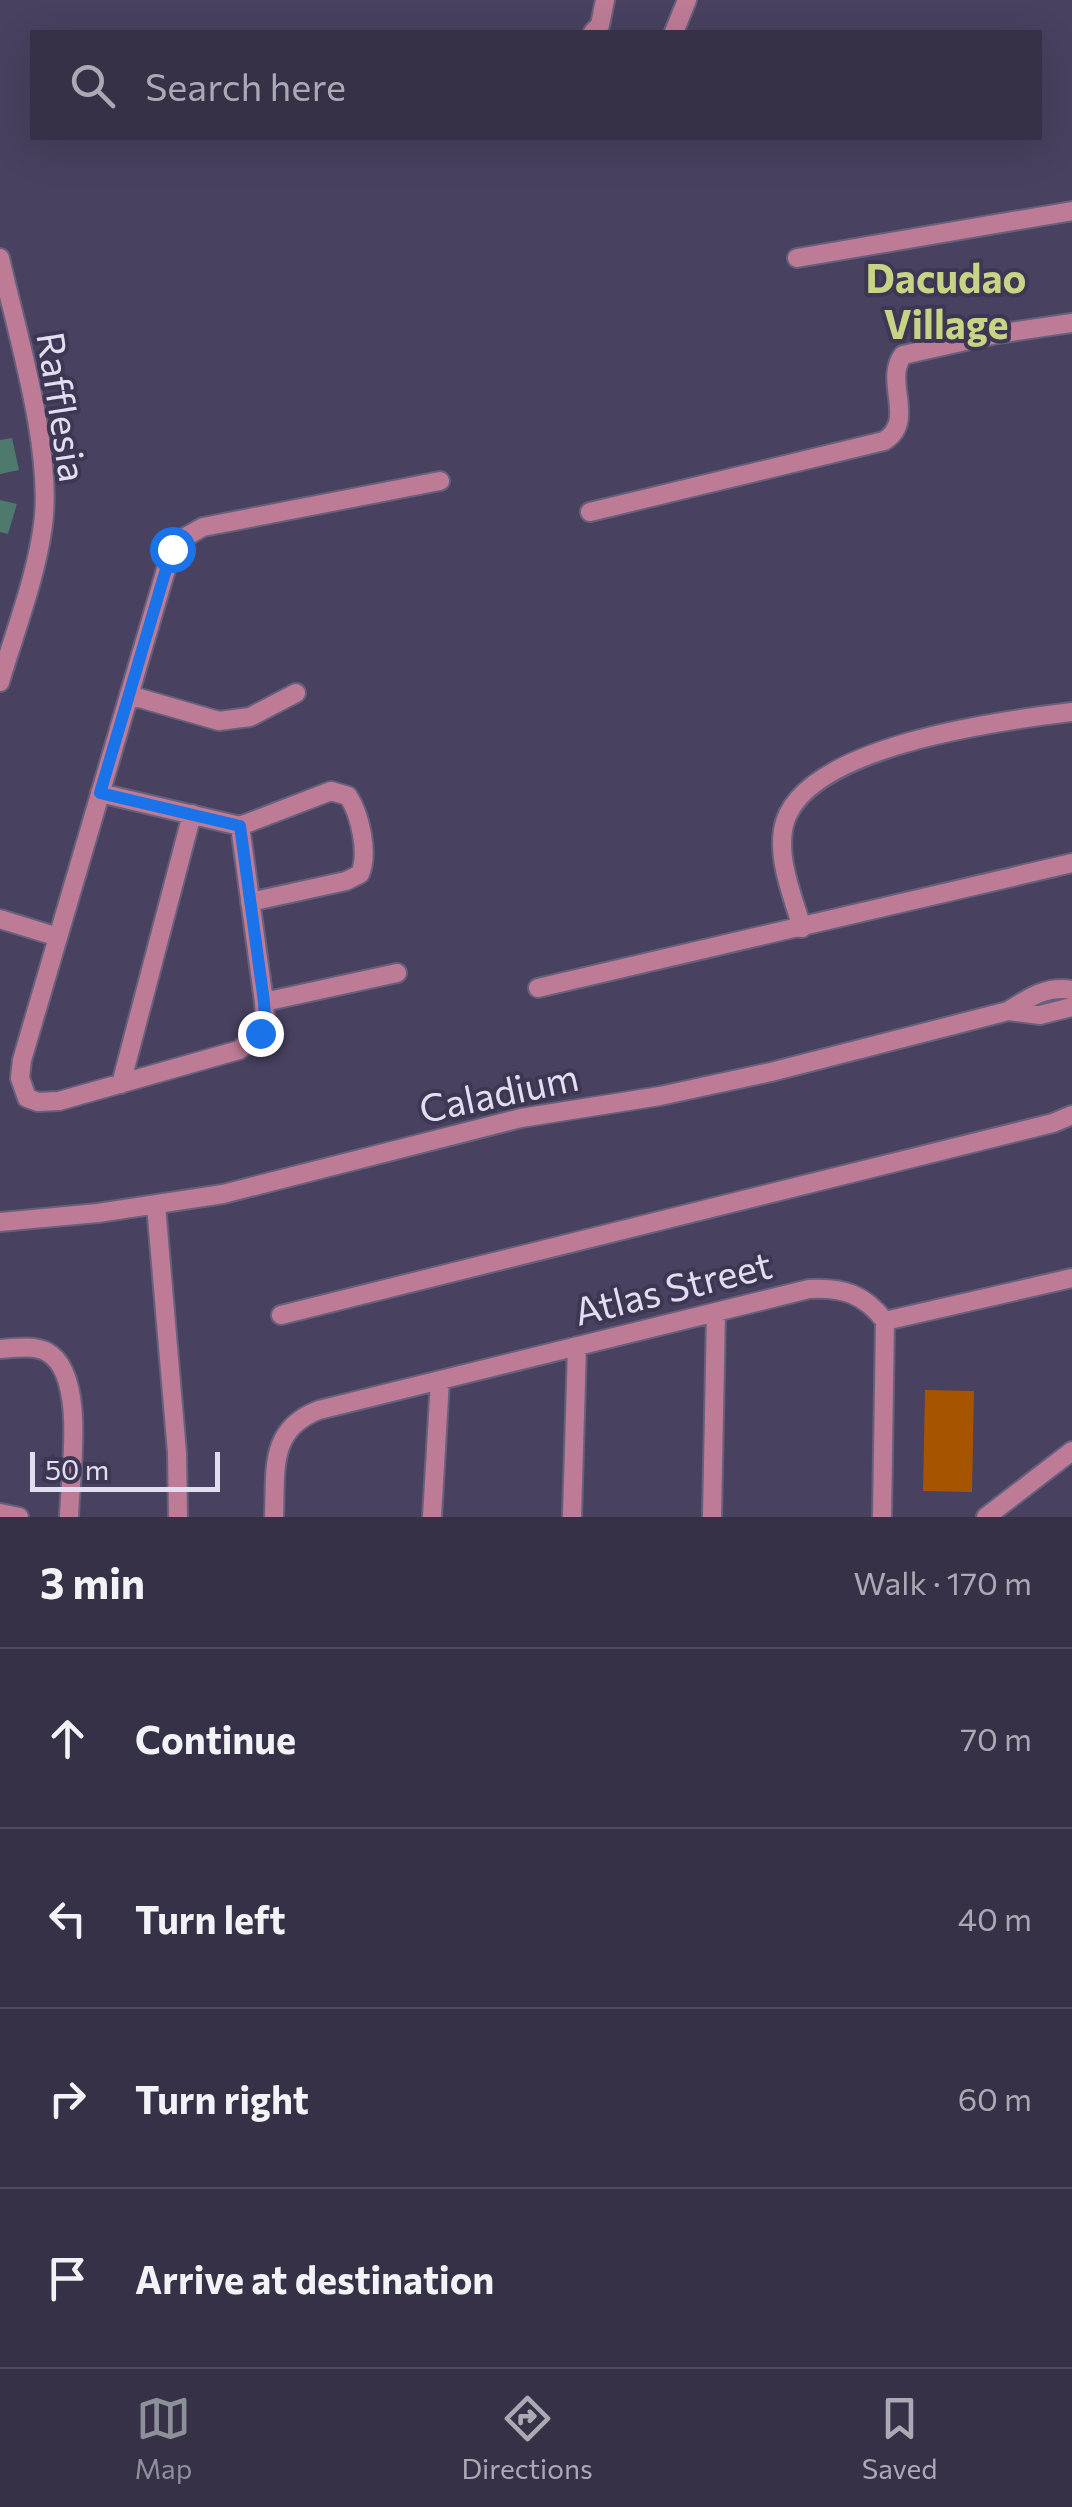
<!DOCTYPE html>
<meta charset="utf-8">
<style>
:root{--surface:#363147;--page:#3d394e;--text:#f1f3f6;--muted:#aaa9b4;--line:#504c60;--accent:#8c9099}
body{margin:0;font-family:Commissioner,sans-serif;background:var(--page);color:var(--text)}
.scale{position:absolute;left:30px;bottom:25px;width:190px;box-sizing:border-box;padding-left:10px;border:5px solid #e2def1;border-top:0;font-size:28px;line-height:35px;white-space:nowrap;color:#e2def1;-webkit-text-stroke:8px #3e3754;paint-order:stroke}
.stop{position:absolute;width:30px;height:30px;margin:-22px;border:8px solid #1a73e8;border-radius:50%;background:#fff}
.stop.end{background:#1a73e8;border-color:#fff;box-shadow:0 2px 10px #0008}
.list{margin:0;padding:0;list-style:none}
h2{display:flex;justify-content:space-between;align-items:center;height:130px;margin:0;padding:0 40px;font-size:42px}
h2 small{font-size:32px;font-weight:400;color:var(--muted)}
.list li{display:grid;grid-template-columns:65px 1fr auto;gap:30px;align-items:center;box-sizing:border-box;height:180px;padding:0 40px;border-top:2px solid var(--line)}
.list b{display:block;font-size:38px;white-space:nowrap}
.list em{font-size:32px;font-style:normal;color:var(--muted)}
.icon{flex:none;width:55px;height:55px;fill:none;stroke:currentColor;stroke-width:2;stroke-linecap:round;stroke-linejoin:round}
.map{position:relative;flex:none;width:1072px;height:1517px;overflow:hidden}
.search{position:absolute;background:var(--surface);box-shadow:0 10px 40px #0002;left:30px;right:30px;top:30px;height:110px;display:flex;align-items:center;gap:25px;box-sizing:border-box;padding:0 35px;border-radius:0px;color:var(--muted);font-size:38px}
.sheet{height:850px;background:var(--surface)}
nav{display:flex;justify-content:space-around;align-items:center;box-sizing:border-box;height:140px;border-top:2px solid var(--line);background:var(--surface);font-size:28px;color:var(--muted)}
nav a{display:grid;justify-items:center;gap:5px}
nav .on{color:var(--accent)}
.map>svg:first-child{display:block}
.green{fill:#a65400}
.building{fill:#4e796d}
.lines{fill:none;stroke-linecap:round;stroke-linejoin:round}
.minor-casing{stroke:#67607c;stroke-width:22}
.minor{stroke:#bd7b95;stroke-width:18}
.route{stroke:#1a73e8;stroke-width:12}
.labels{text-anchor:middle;stroke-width:8;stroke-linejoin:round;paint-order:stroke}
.street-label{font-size:38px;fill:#e2def1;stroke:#3e3754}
.neighbourhood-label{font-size:40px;font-weight:bold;fill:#c8d386;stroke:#3e3754}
</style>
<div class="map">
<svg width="1072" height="1517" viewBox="0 0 1072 1517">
<rect width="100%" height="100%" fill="#48415f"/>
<!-- green -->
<path class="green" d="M 925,1390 L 974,1391 L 972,1492 L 923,1491 Z"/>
<!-- building -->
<path class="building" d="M 12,438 L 19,470 L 0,474 L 0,440 Z
M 0,500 L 17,504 L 8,534 L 0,532 Z"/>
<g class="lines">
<defs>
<path id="minor" d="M 593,32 L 600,25 L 605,0
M 674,32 L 687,0
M 0,258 C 17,334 53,449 43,525 C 36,578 15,631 0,682
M 797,258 L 1072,211
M 590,512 L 884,441 C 917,421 883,381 903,355 L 997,334 L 1072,323
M 129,695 L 219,721 L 250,717 L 296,693
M 100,793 L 240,826 L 331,791 L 348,796 C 360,814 369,853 360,874 L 346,881 L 250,902
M 240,826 L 264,1002 L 265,1019 L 260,1033 L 239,1050 L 59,1101 L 38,1102 L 27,1098 L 20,1078 L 22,1060 L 172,549 L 180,540 L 203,527 L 440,481
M 0,919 L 58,937
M 802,928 C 793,897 778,862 783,830 C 796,746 1006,720 1072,712
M 538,988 L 1072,863
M 264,1002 L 397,973
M 1008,1011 L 1040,1015 L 1072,1007
M 121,1084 L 192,814
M 156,1205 L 177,1453 L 178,1517
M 0,1222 L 98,1213 L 223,1194 L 521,1118 L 660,1096 L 771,1072 L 1008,1011 C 1028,998 1048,985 1072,990
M 281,1315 L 1053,1123 L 1072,1115
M 885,1321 L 1072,1278
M 0,1349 C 15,1348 34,1345 47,1352 C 87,1374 70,1476 69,1517
M 0,1513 L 19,1517
M 274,1517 C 276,1471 268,1429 319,1410 L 809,1289 C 843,1287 864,1294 885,1321
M 432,1517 L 440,1380
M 572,1517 L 577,1346
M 712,1517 L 716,1312
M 882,1517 L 885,1321
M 986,1517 L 1072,1451"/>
</defs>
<!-- minor casing -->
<use href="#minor" class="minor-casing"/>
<!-- minor -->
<use href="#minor" class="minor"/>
</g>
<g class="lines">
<!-- route -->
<path class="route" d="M 172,549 L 100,793 L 240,826 L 264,1002 L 265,1018 L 260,1033"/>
</g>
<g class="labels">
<!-- street labels -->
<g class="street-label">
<text transform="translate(61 407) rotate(81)" y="13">Rafflesia</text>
<text transform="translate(499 1094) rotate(-12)" y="13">Caladium</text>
<text transform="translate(673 1289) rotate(-14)" y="13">Atlas Street</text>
</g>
<!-- neighbourhood labels -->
<g class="neighbourhood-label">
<text x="946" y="293">Dacudao<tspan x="946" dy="46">Village</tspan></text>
</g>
</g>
</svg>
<div class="scale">50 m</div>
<div class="stop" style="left:172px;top:549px"></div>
<div class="stop end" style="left:260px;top:1033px"></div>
<div class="search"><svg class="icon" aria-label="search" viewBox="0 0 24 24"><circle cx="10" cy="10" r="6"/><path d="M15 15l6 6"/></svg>Search here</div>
</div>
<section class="sheet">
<h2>3 min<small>Walk · 170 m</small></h2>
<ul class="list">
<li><svg class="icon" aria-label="ahead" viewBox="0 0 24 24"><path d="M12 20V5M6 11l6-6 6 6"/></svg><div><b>Continue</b></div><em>70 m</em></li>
<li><svg class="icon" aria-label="left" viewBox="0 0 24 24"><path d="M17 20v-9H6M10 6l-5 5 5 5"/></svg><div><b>Turn left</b></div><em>40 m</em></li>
<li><svg class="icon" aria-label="right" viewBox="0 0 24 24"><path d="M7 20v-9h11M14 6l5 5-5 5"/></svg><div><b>Turn right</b></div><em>60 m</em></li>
<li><svg class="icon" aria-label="arrive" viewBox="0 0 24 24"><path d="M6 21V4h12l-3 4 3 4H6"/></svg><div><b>Arrive at destination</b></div></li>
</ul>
</section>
<nav>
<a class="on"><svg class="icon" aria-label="map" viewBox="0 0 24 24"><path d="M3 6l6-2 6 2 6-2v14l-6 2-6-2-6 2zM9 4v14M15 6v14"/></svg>Map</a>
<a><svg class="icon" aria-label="directions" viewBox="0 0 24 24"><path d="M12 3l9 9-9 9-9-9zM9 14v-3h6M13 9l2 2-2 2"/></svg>Directions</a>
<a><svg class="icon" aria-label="saved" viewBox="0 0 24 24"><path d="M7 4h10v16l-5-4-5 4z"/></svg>Saved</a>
</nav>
